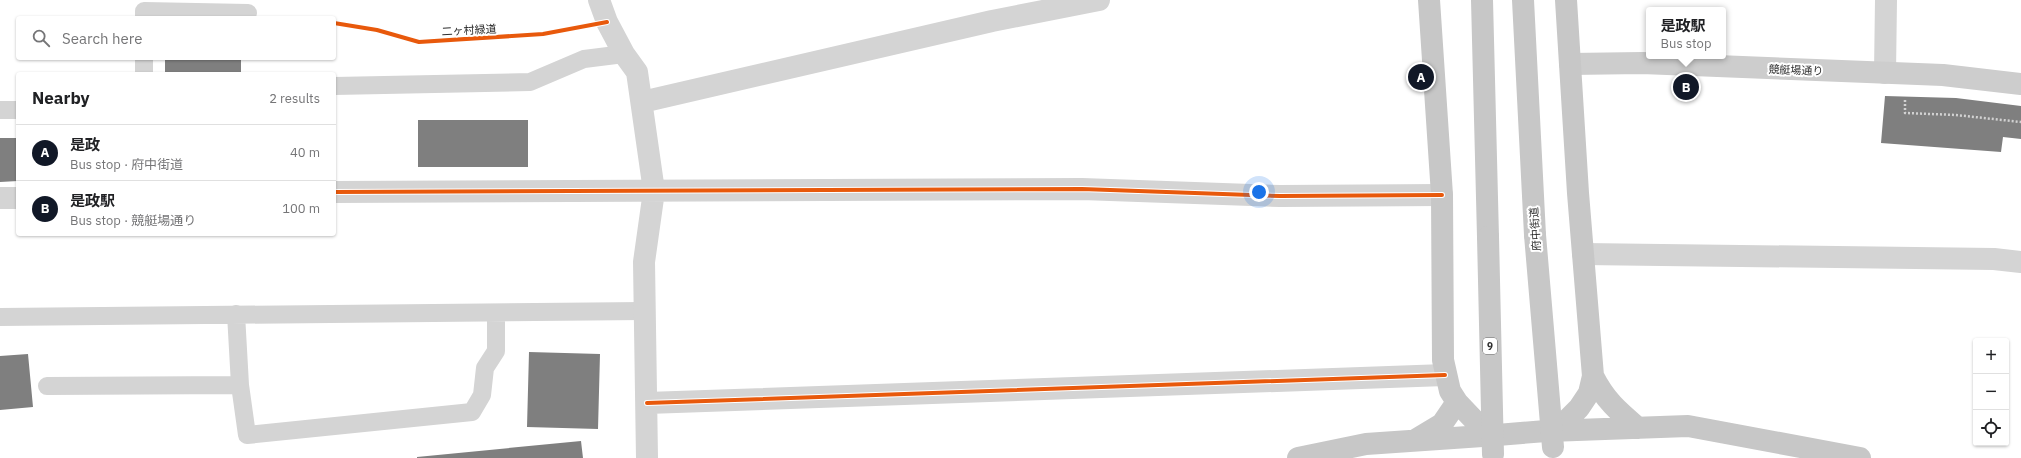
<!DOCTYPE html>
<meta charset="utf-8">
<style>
:root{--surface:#fff;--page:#f6f6f6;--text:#202124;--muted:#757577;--line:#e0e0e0;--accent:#111827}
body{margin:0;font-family:"IBM Plex Sans","Noto Sans JP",sans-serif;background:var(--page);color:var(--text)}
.controls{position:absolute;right:12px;bottom:12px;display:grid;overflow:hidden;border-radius:4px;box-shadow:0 1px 3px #0004}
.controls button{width:36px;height:36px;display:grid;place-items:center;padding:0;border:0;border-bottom:1px solid var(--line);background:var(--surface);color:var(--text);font:20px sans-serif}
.you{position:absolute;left:1259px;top:192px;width:14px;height:14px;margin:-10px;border:3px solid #fff;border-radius:50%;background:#1a73e8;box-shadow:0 0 0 6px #1a73e833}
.badge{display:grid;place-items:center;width:26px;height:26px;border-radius:50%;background:var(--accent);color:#fff;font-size:13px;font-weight:700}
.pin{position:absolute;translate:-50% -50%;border:2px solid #fff;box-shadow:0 1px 4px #0006}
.popup{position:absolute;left:1646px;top:7px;width:80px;height:52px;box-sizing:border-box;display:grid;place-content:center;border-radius:4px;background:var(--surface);filter:drop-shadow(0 1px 3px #0005);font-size:13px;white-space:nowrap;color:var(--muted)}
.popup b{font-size:15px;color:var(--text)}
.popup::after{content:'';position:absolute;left:50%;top:100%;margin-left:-8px;border:8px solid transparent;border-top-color:var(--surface)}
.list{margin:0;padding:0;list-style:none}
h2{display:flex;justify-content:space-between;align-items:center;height:52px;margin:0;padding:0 16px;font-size:17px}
h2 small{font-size:13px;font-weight:400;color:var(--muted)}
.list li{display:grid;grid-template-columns:26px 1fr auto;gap:12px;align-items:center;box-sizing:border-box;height:56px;padding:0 16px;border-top:1px solid var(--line)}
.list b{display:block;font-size:15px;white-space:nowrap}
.list p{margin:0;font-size:13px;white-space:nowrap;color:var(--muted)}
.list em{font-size:13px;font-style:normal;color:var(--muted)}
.icon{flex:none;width:22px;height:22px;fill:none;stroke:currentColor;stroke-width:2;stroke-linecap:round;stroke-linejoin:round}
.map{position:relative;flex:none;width:2021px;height:458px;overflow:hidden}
.search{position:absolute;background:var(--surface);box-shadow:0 1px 3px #0004;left:16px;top:16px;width:320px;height:44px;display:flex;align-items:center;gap:10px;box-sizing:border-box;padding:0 14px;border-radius:4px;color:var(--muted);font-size:15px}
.panel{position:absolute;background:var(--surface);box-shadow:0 1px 3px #0004;left:16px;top:72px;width:320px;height:164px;border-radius:4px}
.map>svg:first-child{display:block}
.building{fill:#7f7f7f}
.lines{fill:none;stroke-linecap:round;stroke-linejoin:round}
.path{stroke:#d2d2d2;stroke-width:2.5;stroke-dasharray:2 2;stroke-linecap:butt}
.lane{stroke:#d4d4d4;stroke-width:18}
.street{stroke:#d4d4d4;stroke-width:22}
.secondary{stroke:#cdcdcd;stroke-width:22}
.primary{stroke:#c7c7c7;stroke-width:22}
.primary-bridge{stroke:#c7c7c7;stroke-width:22}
.cycleway-casing{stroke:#fff;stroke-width:6}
.cycleway{stroke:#e8590c;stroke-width:4}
.labels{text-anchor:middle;stroke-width:4;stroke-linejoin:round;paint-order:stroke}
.shield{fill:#fff;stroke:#6d6d6d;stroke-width:1}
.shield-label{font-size:10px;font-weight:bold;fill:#2f2f2f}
.street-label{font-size:11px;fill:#2f2f2f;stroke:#fff}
</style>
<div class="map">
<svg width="2021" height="458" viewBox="0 0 2021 458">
<rect width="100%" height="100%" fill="#fff"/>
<!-- building -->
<path class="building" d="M 165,58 L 241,58 L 241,74 L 165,74 Z
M 1885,96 L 1956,98 L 2021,106 L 2021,139 L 2003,137 L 2001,152 L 1881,143 Z
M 418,120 L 528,120 L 528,167 L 418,167 Z
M 0,138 L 18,138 L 18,181 L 0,182 Z
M 529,352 L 600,354 L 598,429 L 527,427 Z
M 28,354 L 33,407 L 0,410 L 0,356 Z
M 581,441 L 583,458 L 417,458 L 417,457 Z"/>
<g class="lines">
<!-- path -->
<path class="path" d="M 1905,100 L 1905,113 L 1956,115 L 2021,122"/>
<!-- lane -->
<path class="lane" d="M 144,18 L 144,11 L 248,13
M 144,74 L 144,58
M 334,86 L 530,82 L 584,59 L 624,54
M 0,110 L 18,110
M 236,314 L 240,385 L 247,435 L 472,412 L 482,395 L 485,368 L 496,351 L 496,313
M 0,317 L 644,311
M 47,386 L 240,385"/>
<!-- street -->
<path class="street" d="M 599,0 L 607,22 L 624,54 L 637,72 L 654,191 L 644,262 L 647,458
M 1885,73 L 1886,0
M 642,102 L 992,21 L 1099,0
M 334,192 L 1082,189 L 1280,196 L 1442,195
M 0,198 L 18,198
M 1583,254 L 1994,259 L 2021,262
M 647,403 L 1445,375"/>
<!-- secondary -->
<path class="secondary" d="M 1570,64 L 1642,63 L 1943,75 L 2021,84"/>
<!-- primary -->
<path class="primary" d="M 1429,0 L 1442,195 L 1443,360 L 1450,391 L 1457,402 L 1475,421 L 1497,435 L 1546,431 L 1565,422 L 1579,408 L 1589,393 L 1593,376 L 1578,193 L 1566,0
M 1482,0 L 1488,237
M 1523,0 L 1535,235
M 1593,376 C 1605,400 1618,411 1638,428
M 1549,431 L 1688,426 L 1860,458
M 1417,439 L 1442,424 L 1457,402
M 1298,458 L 1366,444 L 1497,435"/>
<!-- primary-bridge -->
<path class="primary-bridge" d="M 1535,235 L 1553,447
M 1488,237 L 1493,454"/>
<defs>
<path id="cycleway" d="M 334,23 L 377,30 L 419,42 L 543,34 L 607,22
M 334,192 L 1082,189 L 1280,196 L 1442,195
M 647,403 L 1445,375"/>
</defs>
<!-- cycleway casing -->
<use href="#cycleway" class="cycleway-casing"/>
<!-- cycleway -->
<use href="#cycleway" class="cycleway"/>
</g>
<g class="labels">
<!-- shield labels -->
<rect class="shield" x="1483" y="338" width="14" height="16" rx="3"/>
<g class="shield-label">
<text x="1490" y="350">9</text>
</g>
<!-- street labels -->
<g class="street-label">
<text transform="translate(469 30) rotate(-3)" y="4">二ヶ村緑道</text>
<text transform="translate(1796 70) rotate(2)" y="4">競艇場通り</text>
<text transform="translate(1535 229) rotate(-94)" y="4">府中街道</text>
</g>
</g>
</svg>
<div class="controls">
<button>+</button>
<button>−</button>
<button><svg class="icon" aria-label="locate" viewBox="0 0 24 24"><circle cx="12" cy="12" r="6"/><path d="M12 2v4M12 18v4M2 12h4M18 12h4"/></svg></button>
</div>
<div class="you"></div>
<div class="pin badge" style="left:1421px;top:77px">A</div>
<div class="pin badge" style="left:1686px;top:87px">B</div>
<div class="popup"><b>是政駅</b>Bus stop</div>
<div class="search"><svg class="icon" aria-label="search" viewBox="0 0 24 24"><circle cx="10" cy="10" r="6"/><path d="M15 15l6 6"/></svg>Search here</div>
<section class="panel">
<h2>Nearby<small>2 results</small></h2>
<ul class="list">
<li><span class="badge">A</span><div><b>是政</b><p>Bus stop · 府中街道</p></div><em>40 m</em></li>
<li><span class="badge">B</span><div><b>是政駅</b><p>Bus stop · 競艇場通り</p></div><em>100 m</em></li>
</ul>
</section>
</div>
